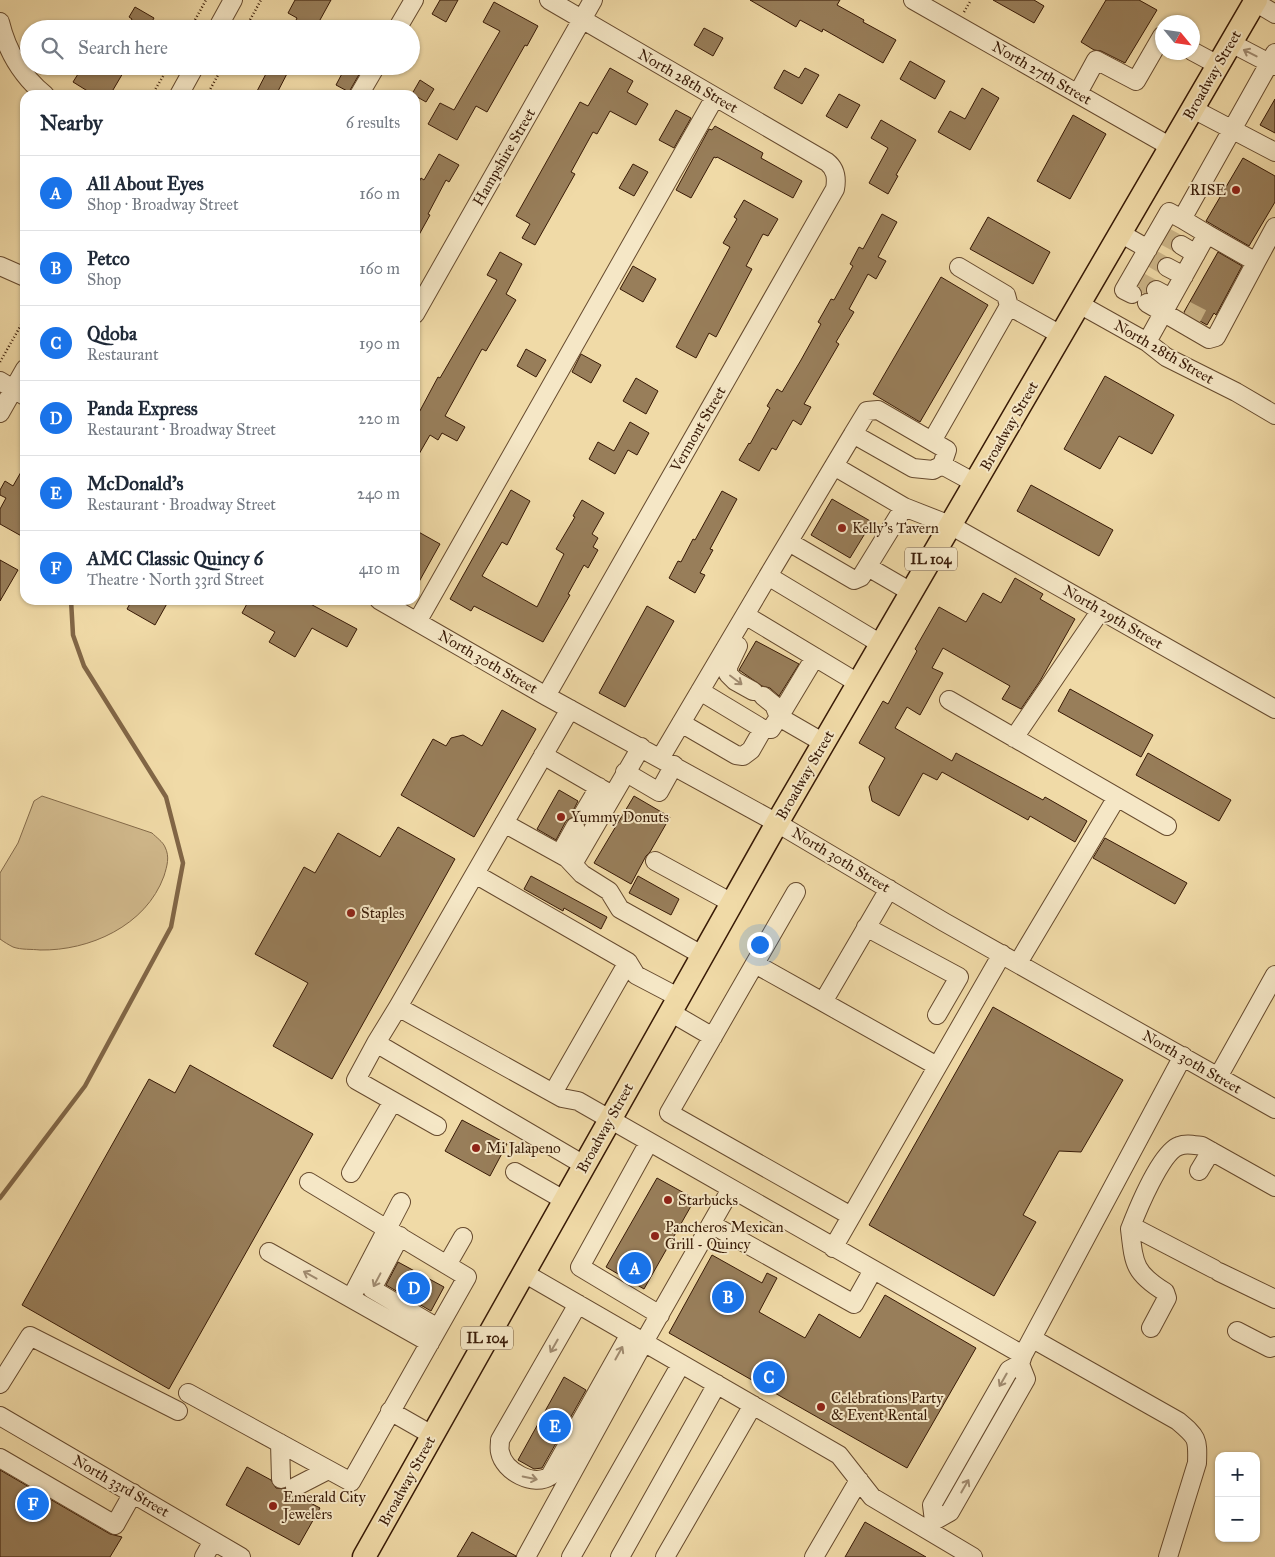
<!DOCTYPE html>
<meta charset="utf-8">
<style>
:root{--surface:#fff;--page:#f6f6f7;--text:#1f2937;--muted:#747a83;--line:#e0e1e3;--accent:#1a73e8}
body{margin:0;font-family:"IM FELL Great Primer",serif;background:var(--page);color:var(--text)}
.controls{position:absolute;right:15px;bottom:15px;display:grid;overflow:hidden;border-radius:10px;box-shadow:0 1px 4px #0004}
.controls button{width:45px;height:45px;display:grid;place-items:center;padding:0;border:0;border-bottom:1px solid var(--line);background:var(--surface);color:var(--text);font:25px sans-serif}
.compass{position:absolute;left:1155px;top:15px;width:45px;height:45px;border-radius:50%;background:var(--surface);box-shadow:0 1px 4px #0004;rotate:119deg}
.you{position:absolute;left:759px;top:944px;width:18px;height:18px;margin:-12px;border:4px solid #fff;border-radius:50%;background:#1a73e8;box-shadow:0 0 0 8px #1a73e833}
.badge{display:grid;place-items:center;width:32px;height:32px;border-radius:50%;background:var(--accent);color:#fff;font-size:16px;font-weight:700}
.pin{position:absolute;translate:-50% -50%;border:2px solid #fff;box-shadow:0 1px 5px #0006}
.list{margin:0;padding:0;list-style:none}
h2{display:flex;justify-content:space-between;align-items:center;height:65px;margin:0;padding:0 20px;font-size:21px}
h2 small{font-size:16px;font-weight:400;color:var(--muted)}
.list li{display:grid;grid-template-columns:32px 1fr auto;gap:15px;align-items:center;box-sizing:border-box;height:75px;padding:0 20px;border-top:1px solid var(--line)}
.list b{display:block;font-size:19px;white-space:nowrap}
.list p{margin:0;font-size:16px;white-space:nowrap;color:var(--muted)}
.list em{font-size:16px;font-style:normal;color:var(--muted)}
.icon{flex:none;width:28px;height:28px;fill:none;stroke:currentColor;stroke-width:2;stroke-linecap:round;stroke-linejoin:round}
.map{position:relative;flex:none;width:1275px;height:1557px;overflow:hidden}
.search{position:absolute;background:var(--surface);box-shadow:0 1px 4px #0004;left:20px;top:20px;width:400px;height:55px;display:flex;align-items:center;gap:12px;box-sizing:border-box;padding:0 18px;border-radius:28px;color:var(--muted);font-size:19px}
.panel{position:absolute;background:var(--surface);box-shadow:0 1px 4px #0004;left:20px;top:90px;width:400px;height:515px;border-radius:15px}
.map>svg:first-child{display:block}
.green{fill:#d1b98c;stroke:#846a49}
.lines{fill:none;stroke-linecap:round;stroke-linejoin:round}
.stream{stroke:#816646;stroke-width:4.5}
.building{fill:#987e5a;stroke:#381a06}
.minor-tunnel{stroke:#cbb487;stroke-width:18;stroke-dasharray:18 9;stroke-linecap:butt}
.minor-casing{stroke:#664a2e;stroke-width:20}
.major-casing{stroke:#381a06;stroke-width:25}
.path{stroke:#381a06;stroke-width:2.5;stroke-dasharray:1 2.5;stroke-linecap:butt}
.minor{stroke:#f5e7c6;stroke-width:18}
.major{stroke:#f0daa7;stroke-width:22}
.oneway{stroke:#a08b70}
.poi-dot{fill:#8f2418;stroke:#f5e7c6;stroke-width:2}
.labels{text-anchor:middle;stroke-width:4;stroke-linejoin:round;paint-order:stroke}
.shield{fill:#f5e7c6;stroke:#715840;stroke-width:1}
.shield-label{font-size:14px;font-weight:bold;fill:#381a06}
.street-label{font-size:15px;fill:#381a06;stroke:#f5e7c6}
.poi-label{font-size:15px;fill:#381a06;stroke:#f5e7c6;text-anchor:start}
</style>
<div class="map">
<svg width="1275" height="1557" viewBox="0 0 1275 1557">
<rect width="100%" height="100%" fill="#f0daa7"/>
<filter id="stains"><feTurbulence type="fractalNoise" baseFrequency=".004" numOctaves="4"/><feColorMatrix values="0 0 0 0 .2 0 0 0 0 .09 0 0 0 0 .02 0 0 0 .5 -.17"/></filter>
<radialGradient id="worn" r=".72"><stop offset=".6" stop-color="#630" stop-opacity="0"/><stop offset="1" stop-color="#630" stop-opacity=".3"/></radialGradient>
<!-- green -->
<path class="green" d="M 42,796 L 152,833 C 156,837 163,842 165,847 C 170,857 167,866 164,876 C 146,926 89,951 40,950 C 32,949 21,950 13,947 C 9,945 4,942 0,939 L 0,873 L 18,843 L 34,801 Z"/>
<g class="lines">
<!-- stream -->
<path class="stream" d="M 0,1198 L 85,1086 L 171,927 L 183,863 L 166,797 L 84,666 L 73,635 L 71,600"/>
</g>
<!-- building -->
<path class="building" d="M 295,0 L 331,0 L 315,29 L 292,29 L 297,18 L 288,13 Z
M 440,0 L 458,0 L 446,22 L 432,14 Z
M 750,0 L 840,0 L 837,5 L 864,20 L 863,22 L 896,40 L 883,63 L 823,29 L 822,32 L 800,20 L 796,27 Z
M 993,0 L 1034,0 L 1044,6 L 1034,23 Z
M 1106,0 L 1139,0 L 1157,10 L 1125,63 L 1101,51 L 1094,50 L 1081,42 Z
M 494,2 L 538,26 L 527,46 L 525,45 L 487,112 L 476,106 L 457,140 L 428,124 L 440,103 L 454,110 L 500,31 L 483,22 Z
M 135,7 L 154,18 L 148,29 L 127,29 L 132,19 L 129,17 Z
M 704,28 L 723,38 L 713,56 L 694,45 Z
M 910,61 L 945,81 L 935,99 L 900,79 Z
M 83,66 L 89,66 L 100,73 L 104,66 L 111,66 L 123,73 L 110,95 L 94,95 L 73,82 Z
M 270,66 L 291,66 L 276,95 L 255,95 Z
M 346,66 L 353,66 L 361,71 L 349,92 L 336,85 Z
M 610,68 L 633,81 L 627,92 L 648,104 L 636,125 L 610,111 L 597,134 L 593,132 L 571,172 L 575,174 L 535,245 L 522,238 L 530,224 L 516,216 L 580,102 L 588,106 Z
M 805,68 L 819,75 L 802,104 L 774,88 L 784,70 L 799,78 Z
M 420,80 L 434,89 L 426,102 L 412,94 Z
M 982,88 L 999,98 L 970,150 L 938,132 L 950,111 L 965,119 Z
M 839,94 L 860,105 L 847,128 L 826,116 Z
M 1275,99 L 1275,133 L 1260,125 Z
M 676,110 L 691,118 L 674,148 L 659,140 Z
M 1073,115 L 1106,134 L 1070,199 L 1037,181 Z
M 881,120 L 916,140 L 896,175 L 898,176 L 888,194 L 869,183 L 888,148 L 871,138 Z
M 715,126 L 763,153 L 761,158 L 802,181 L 793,198 L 717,157 L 716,158 L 714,157 L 691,198 L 676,190 L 709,129 L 712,130 Z
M 439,154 L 459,165 L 449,182 L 446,180 L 428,214 L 430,215 L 415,242 L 415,190 L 421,178 L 424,180 Z
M 1243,158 L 1275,176 L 1275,202 L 1249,246 L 1206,221 Z
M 633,164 L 648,172 L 634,196 L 619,188 Z
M 744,200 L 778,219 L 768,236 L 763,234 L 746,266 L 752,269 L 716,337 L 709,333 L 696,358 L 676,347 L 730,247 L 723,243 L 737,219 L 734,217 Z
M 882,214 L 897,222 L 878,257 L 886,261 L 876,279 L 868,274 L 849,309 L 854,312 L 836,342 L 839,344 L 804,404 L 811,407 L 801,425 L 793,420 L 776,450 L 772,448 L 759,471 L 739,460 L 749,443 L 750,444 L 770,408 L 767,406 L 777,389 L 782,392 L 801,360 L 821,324 L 818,322 L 831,299 L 834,300 L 853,266 L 850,264 L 859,247 L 863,249 Z
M 988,217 L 1050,252 L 1033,284 L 970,249 Z
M 500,252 L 522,264 L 506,294 L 516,300 L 486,351 L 482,349 L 445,416 L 465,427 L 457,441 L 442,433 L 438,440 L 430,435 L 415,461 L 415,420 L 438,377 L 440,378 L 497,280 L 487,275 Z
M 1218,252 L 1242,266 L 1216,315 L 1214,313 L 1207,325 L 1184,312 Z
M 633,266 L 656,279 L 643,302 L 620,289 Z
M 941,277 L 988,305 L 920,422 L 873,394 Z
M 526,349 L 546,360 L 536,377 L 517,366 Z
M 581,354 L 601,365 L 591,383 L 572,372 Z
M 1105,376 L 1174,415 L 1152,454 L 1119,436 L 1100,469 L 1064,449 Z
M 636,378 L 658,391 L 646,414 L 623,401 Z
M 630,422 L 649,433 L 637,455 L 628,450 L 615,474 L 589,459 L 598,442 L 614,451 Z
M 25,465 L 25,538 L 0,524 L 0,509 L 6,498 L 0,495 L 0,490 L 5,481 L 13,486 Z
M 1031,485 L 1113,530 L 1099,556 L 1017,511 Z
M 511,490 L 530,501 L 507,545 L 502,542 L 482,576 L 537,607 L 564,554 L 556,549 L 575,517 L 573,516 L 582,500 L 604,513 L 592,534 L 598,538 L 593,547 L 598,550 L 588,568 L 584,565 L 568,594 L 570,595 L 543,642 L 474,606 L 471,611 L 450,599 Z
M 722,491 L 737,499 L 710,549 L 713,550 L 700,573 L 705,575 L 695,593 L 669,578 L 678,561 L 681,562 L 693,539 L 695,540 Z
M 832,499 L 872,522 L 850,558 L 811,535 Z
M 415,530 L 440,544 L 415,589 Z
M 0,560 L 18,570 L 0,601 Z
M 1015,578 L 1043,594 L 1040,599 L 1075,619 L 1040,681 L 1021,709 L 1002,699 L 1010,686 L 943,648 L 932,668 L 943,673 L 920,715 L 907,707 L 895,728 L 952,761 L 956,753 L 1043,800 L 1045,797 L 1087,821 L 1075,842 L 1030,816 L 1028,820 L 942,772 L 937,780 L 923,773 L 899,816 L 872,801 L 869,787 L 885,758 L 859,743 L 883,701 L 888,704 L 917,651 L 915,649 L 939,607 L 966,622 L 983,593 L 1001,603 Z
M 132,600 L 169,600 L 155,625 L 127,609 Z
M 249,600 L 303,600 L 357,629 L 347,647 L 312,628 L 295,657 L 269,642 L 275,632 L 242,613 Z
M 647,606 L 674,621 L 625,707 L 599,693 Z
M 756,641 L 799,664 L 779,696 L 770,688 L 762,686 L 739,670 Z
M 1070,689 L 1153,735 L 1141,757 L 1058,711 Z
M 502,710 L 536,729 L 474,837 L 401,795 L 433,739 L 446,746 L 451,738 L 463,735 L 482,746 Z
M 1148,753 L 1231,800 L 1219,821 L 1136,775 Z
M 559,790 L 578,801 L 574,809 L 573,817 L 566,821 L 556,840 L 537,829 Z
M 634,796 L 670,817 L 650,852 L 646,856 L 631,884 L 594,863 Z
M 398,827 L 455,859 L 332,1079 L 273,1046 L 308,983 L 255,954 L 304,867 L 315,873 L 338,833 L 380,857 Z
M 1105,838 L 1187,883 L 1175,904 L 1093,858 Z
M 531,876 L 607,917 L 601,929 L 564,908 L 563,911 L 524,889 Z
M 638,876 L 679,899 L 671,915 L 629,893 Z
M 993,1007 L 1123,1080 L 1081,1152 L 1059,1151 L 1023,1215 L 1036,1222 L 994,1296 L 869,1225 Z
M 190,1065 L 313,1134 L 169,1389 L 22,1305 L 149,1079 L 175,1093 Z
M 462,1120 L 507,1144 L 490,1176 L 445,1151 Z
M 657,1178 L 695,1199 L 644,1289 L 606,1267 Z
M 712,1255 L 762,1283 L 767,1273 L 777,1278 L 759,1312 L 805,1338 L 819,1314 L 860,1338 L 885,1295 L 976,1348 L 907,1468 L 669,1333 Z
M 398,1262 L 444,1287 L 431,1311 L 386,1285 Z
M 564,1377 L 586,1390 L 542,1468 L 534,1469 L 518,1460 Z
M 247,1467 L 271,1480 L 276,1488 L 285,1489 L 290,1496 L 299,1497 L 320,1508 L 299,1545 L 226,1505 Z
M 0,1470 L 110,1534 L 122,1537 L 110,1557 L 0,1557 Z
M 865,1522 L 926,1557 L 845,1557 Z
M 472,1532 L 516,1556 L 515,1557 L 457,1557 Z"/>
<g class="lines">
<!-- minor-tunnel -->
<path class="minor-tunnel" d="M 1164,236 L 1181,245
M 1153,259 L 1167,267
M 1139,281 L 1156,290
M 1186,310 L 1209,322"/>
<defs>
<path id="minor" d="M 913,0 L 1171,147
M 1255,2 L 1275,14
M 0,22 C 7,51 22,76 45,95
M 217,29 L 233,0
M 397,29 L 414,0
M 1231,43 L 1275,66
M 1192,51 L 1218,65
M 1078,93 L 1096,60 L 1136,81 L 1162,36
M 179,95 L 195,66
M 359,95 L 376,66
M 1193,109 L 1275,152
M 1120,233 L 1148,249
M 1207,234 L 1182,219 L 1275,53
M 1181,245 L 1196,254
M 0,266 L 25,277
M 959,267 L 1006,295 L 1009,306
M 1167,267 L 1184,276
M 1156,290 L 1171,298
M 1132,294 L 1124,290 L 1169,212 L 1182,219
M 1147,303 L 1209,339 L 1216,337 L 1256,262
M 1079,304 L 1147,342 L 1166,357 L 1236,392 L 1275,415
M 415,314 L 593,0
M 1147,342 L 1207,234 L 1256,262 L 1275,227
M 0,381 L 25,396
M 0,413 L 25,369
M 853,434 L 867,411 L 878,410 L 947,450 L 942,465
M 932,441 L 1009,306 L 1061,335
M 834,466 L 904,507
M 789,542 L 854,580 L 861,577 L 904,507 L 950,525 L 1275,709
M 868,567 L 911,592
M 379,600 L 546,696 L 777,823 L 944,922 L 1275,1109
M 745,615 L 858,683
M 417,622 L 715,97
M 881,644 L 768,576 L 853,434 L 913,468 L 933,470 L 942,465 L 975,483
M 738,646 L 728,667 L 728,674 L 735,681 L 753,691
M 815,657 L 779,717 L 824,743
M 700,691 L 763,729 L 771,729 L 779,717 L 774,705 L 763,696
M 546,696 L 835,189 C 837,178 836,169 827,162 L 549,0
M 949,700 L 1167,826
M 570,709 L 398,1007 L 562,1098 L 578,1101 L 1023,1355
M 681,723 L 736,755 L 743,756 L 751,750 L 763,729
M 1014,738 L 1101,610
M 543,755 L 612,795
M 661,757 L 768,576
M 625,772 L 659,792 L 674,765
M 583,814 L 599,787
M 504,823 L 567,858 L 582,874 L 609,891 L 620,909 L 702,955
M 560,854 L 575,827
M 655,861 L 732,903
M 573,864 L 641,747
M 475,874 L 628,962 L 553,1093
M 889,889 L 823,1002 L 937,1066
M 796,892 L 669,1113 L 851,1216
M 866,927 L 959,977 L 937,1015
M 628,962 L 636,975 L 678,997
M 1018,963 L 1117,797
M 755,964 L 823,1002
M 670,1012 L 713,1037
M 376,1043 L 398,1007
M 1218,1077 L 1275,975
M 437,1126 L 356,1080 L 376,1043 L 584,1165
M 649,1142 L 580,1267 L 660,1315
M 1199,1171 L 1211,1151
M 515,1172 L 564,1200
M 351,1173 L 393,1101
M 309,1182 L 387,1229 L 351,1298
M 401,1202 L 387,1229 L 447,1265
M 711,1224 L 854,1304 L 873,1270
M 1130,1229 C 1134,1264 1134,1273 1165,1292 L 1167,1298 L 1151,1328
M 400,1236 L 372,1289 L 438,1328
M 833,1248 L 1002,954
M 269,1252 L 430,1343
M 1214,1269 L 1139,1230 L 1130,1229 C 1137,1211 1161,1152 1179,1146 C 1186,1143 1194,1145 1202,1146 L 1275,1187
M 1219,1272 L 1275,1299
M 524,1273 L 839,1455 L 872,1497 L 973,1557
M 578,1304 L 500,1440 C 500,1444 499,1449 500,1452 C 504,1472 534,1487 550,1476 L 630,1334
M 1237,1331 L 1270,1348 L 1275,1346
M 1033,1339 L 1178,1421 C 1197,1437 1198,1438 1197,1463 L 1168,1557
M 1020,1364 L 1023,1355 L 1183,1056
M 0,1384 L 30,1336 L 178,1411
M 188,1393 L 351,1482 L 467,1277 L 447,1265 L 463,1237
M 390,1411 L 432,1435
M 0,1416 L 241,1557
M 280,1443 L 281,1479
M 0,1458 L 115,1525 L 133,1493
M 295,1487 L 328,1470
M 929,1530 L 934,1521 L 932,1505 L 1009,1370 L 1020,1364 L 1026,1379 L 950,1512 L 934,1521
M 204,1557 L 213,1541
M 526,1557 L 644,1342 L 731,1189
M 571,1557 L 681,1364
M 620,1557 L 717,1384
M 665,1557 L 753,1405
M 814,1557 L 859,1480"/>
<path id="major" d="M 364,1557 L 777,823 L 1256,0"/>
</defs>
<!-- minor casing -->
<use href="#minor" class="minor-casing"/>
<!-- major casing -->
<use href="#major" class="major-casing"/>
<!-- path -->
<path class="path" d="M 964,12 L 971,0
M 190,29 L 206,0
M 245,29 L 261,0
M 152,95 L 169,66
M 207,95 L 223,66
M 0,362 L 25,318"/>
<!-- minor -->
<use href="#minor" class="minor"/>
<!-- major -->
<use href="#major" class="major"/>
</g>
<!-- one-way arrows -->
<defs><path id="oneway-shaft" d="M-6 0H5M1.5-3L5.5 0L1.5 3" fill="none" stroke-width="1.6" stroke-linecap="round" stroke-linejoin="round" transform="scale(1.25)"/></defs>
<g class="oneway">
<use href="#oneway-shaft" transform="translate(1250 53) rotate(-153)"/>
<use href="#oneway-shaft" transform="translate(736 680) rotate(37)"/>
<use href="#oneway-shaft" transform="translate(310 1275) rotate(-151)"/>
<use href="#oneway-shaft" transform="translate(377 1280) rotate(118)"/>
<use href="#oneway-shaft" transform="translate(554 1346) rotate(120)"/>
<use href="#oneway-shaft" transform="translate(619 1353) rotate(-61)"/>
<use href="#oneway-shaft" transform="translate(1003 1380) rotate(120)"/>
<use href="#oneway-shaft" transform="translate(530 1478) rotate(12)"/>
<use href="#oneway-shaft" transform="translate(965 1486) rotate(-60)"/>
</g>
<!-- markers -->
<g class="poi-dot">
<circle cx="1236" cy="190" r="5"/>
<circle cx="842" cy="528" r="5"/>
<circle cx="561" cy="817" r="5"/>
<circle cx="351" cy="913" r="5"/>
<circle cx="476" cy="1148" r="5"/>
<circle cx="668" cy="1200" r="5"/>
<circle cx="655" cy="1236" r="5"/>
<circle cx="821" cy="1407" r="5"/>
<circle cx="273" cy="1506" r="5"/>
</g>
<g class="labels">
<!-- shield labels -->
<g class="shield">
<rect x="905" y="547.5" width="52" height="23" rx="4"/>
<rect x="461" y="1326.5" width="52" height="23" rx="4"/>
</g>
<g class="shield-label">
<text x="931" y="564">IL 104</text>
<text x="487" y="1343">IL 104</text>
</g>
<!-- street labels -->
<g class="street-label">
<text transform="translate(1042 73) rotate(30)" y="5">North 27th Street</text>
<text transform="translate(1212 75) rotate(-60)" y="5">Broadway Street</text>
<text transform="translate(688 81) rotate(30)" y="5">North 28th Street</text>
<text transform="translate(504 157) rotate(-60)" y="5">Hampshire Street</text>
<text transform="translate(1164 352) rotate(30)" y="5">North 28th Street</text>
<text transform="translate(1009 426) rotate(-60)" y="5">Broadway Street</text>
<text transform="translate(698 429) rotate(-60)" y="5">Vermont Street</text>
<text transform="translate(1113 617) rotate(30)" y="5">North 29th Street</text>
<text transform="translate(488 662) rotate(30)" y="5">North 30th Street</text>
<text transform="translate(805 775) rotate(-60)" y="5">Broadway Street</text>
<text transform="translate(841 860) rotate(31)" y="5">North 30th Street</text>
<text transform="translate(1192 1062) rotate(30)" y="5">North 30th Street</text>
<text transform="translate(605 1128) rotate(-61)" y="5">Broadway Street</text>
<text transform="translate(407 1481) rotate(-61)" y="5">Broadway Street</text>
<text transform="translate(121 1486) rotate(30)" y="5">North 33rd Street</text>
</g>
<!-- poi labels -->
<g class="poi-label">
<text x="1226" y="195" text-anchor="end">RISE</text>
<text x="852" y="533">Kelly's Tavern</text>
<text x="571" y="822">Yummy Donuts</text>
<text x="361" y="918">Staples</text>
<text x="486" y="1153">Mi Jalapeno</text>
<text x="678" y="1205">Starbucks</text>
<text x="665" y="1232">Pancheros Mexican<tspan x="665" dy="17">Grill - Quincy</tspan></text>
<text x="831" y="1403">Celebrations Party<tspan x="831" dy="17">&amp; Event Rental</tspan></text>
<text x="283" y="1502">Emerald City<tspan x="283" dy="17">Jewelers</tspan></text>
</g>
</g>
<rect width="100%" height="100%" filter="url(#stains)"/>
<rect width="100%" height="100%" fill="url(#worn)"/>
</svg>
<div class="controls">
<button>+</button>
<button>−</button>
</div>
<svg class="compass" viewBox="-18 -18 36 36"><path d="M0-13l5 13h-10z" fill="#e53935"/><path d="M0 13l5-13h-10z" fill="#747a83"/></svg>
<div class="you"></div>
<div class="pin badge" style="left:635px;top:1268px">A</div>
<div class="pin badge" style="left:728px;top:1297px">B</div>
<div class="pin badge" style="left:769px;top:1377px">C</div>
<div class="pin badge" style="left:414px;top:1288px">D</div>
<div class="pin badge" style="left:555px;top:1426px">E</div>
<div class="pin badge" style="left:33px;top:1504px">F</div>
<div class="search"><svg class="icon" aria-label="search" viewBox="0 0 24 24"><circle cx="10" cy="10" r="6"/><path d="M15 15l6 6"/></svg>Search here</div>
<section class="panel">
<h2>Nearby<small>6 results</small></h2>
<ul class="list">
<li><span class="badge">A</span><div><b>All About Eyes</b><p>Shop · Broadway Street</p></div><em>160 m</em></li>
<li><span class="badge">B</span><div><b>Petco</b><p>Shop</p></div><em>160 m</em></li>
<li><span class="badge">C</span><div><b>Qdoba</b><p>Restaurant</p></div><em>190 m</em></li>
<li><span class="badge">D</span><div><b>Panda Express</b><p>Restaurant · Broadway Street</p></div><em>220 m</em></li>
<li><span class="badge">E</span><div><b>McDonald's</b><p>Restaurant · Broadway Street</p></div><em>240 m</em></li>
<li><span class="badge">F</span><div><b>AMC Classic Quincy 6</b><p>Theatre · North 33rd Street</p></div><em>410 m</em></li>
</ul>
</section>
</div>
